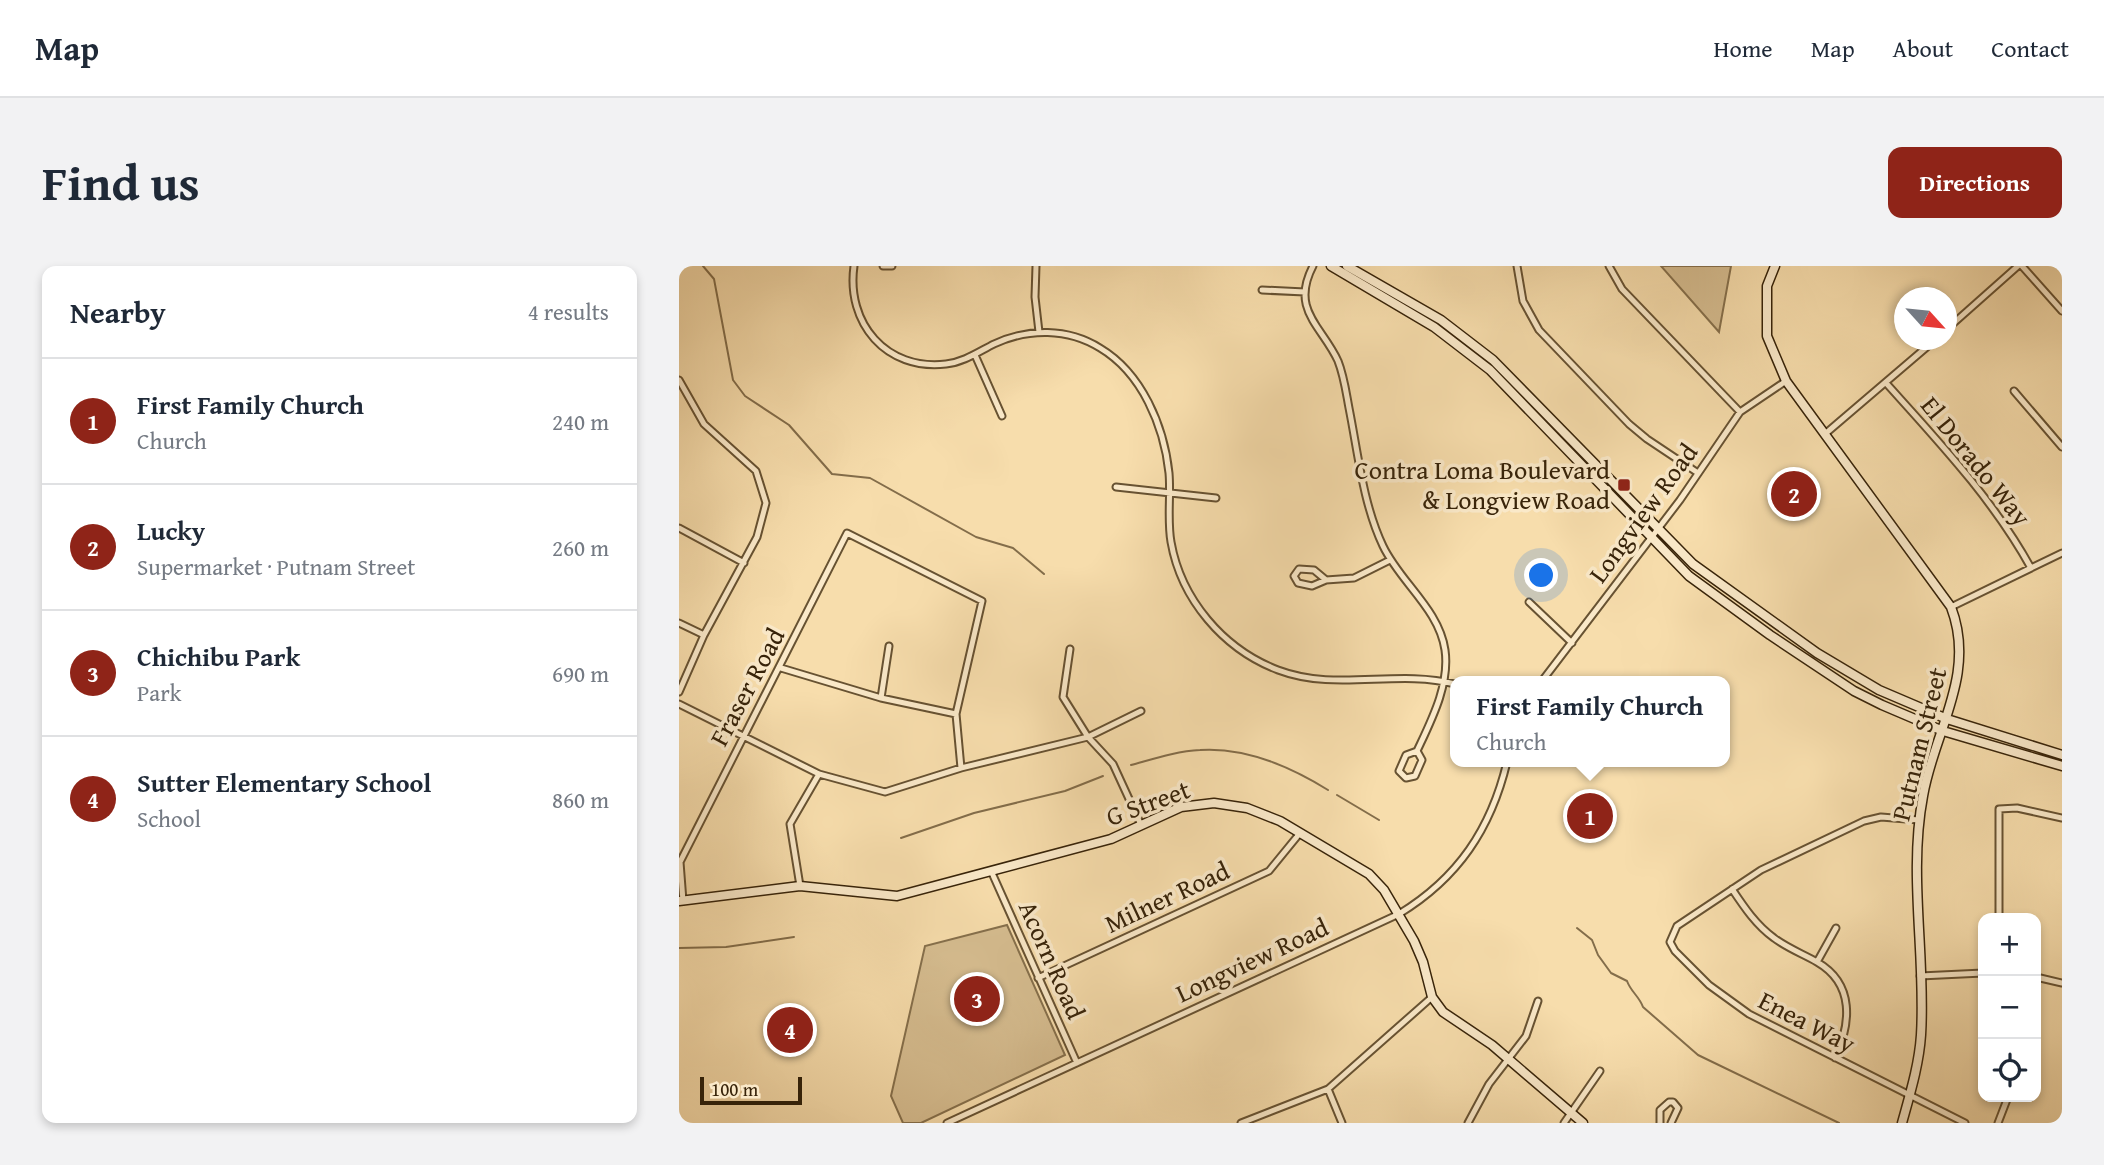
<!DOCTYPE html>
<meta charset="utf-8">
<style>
:root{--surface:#fff;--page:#f2f2f3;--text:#1f2937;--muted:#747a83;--line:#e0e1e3;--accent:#8f2418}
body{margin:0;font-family:"Gentium Book Plus",serif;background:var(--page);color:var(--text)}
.controls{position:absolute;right:21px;bottom:21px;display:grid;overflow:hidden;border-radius:14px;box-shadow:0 4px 10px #0003}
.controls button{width:63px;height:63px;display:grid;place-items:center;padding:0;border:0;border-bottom:2px solid var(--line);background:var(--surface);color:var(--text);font:35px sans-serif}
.compass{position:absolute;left:1215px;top:21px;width:63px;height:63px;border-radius:50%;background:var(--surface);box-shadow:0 4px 10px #0003;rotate:117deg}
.scale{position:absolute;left:21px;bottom:18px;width:102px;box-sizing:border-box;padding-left:7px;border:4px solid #372309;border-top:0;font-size:19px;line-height:24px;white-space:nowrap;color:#372309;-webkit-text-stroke:5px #fae9c9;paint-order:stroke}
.you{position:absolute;left:863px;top:310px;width:24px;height:24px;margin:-18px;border:5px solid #fff;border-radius:50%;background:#1a73e8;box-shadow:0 0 0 10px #1a73e833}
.badge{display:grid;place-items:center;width:46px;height:46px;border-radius:50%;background:var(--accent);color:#fff;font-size:23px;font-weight:700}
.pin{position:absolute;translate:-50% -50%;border:4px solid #fff;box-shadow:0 2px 7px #0006}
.popup{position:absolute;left:771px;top:410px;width:280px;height:91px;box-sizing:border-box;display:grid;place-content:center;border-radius:14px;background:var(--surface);filter:drop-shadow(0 2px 5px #0005);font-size:23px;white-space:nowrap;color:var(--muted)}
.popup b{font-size:26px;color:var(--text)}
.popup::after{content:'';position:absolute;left:50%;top:100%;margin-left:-14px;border:14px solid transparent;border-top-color:var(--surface)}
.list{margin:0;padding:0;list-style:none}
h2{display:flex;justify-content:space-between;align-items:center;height:91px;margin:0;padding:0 28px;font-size:30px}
h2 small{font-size:23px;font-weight:400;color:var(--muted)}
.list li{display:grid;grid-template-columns:46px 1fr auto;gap:21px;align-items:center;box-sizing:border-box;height:126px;padding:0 28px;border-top:2px solid var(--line)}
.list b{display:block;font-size:26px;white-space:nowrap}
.list p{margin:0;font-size:23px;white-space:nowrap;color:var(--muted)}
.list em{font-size:23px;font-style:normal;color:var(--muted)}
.icon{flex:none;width:38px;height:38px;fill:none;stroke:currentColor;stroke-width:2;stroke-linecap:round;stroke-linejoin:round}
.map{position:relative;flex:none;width:1383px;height:857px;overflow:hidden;border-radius:14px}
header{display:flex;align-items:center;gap:42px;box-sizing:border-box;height:98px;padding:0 35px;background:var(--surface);border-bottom:2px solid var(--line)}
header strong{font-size:33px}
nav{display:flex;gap:38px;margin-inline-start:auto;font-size:24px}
.intro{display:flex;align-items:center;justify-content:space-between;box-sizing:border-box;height:168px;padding:0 42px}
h1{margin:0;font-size:49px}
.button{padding:18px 32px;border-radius:14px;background:var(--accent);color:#fff;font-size:24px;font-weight:700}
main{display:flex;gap:42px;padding:0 42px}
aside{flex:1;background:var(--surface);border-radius:14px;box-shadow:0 4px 10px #0003}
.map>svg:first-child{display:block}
.green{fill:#d6bd90;stroke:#86704c;stroke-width:2}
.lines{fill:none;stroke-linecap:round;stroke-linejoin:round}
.stream{stroke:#836d4a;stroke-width:2}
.street-casing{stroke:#675232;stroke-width:9}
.secondary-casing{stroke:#372309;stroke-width:11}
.street{stroke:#fae9c9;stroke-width:5}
.secondary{stroke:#fae9c9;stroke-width:8}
.poi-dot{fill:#8f2418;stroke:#fae9c9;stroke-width:2.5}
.labels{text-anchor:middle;stroke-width:7;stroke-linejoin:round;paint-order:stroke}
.street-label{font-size:26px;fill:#372309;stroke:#fae9c9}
.poi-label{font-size:26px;fill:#372309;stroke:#fae9c9;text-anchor:end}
</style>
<header>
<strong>Map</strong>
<nav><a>Home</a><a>Map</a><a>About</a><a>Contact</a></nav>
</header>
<div class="intro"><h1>Find us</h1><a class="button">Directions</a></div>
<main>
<aside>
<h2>Nearby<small>4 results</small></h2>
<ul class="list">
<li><span class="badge">1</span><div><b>First Family Church</b><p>Church</p></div><em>240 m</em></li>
<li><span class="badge">2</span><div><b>Lucky</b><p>Supermarket · Putnam Street</p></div><em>260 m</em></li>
<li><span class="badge">3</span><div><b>Chichibu Park</b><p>Park</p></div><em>690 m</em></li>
<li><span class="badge">4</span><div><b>Sutter Elementary School</b><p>School</p></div><em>860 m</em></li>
</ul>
</aside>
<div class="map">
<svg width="1383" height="857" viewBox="0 0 1383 857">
<rect width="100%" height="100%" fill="#f7ddac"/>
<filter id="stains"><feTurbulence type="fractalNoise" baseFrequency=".00286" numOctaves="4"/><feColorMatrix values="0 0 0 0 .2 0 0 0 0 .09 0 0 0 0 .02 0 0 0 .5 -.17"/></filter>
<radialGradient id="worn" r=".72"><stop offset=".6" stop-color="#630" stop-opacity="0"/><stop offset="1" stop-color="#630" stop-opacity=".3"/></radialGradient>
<!-- green -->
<path class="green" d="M 982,0 L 1052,0 L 1040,66 Z
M 328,659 L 386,789 L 242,857 L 224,857 L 212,830 L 246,680 Z"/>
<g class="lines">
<!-- stream -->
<path class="stream" d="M 24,0 L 35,13 L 54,114 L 66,130 L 110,159 L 153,208 L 191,212 L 297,271 L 334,282 L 365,308
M 452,499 C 474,493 498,485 521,484 C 566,481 612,501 649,524
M 658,529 L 700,554
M 222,572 L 295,547 L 386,525 L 424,510
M 898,662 L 913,674 L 919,689 L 932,707 L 948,715 C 952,726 960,730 964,741 L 1019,789 L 1160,857
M 0,682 L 47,681 L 115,671"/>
<defs>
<path id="street" d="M 175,0 C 167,57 207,105 267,98 C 285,96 299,86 315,78 C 349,62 389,62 421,82 C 463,107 485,160 490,207 C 492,230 488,253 492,276 C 502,333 544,383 599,404 C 657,426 717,403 776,418
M 204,0 L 213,0
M 357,0 L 356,31 L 360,66
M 634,0 C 611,44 643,60 659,95 C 665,110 667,126 670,142 C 679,187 684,238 704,280 C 721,316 760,343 766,384 C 771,419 752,455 738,485 L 727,489 L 720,505 L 727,512 L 736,510 L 743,494 L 738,485
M 838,0 L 844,35 L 860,64 L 950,158 L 968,173 L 1019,207
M 930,0 L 943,23 L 1061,146
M 1343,0 L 1383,45
M 583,24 L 626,26
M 1268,63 L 1339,0
M 296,89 L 323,150
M 0,114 L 25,158 L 77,205 L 87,237 L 78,271 L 25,369 L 0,426
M 1207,117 C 1259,175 1314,233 1352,302
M 1335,125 L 1383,181
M 1146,168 L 1256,74
M 437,221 L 537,232
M 0,262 L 65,297
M 647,314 L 635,304 L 620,303 L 615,310 L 619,317 L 633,320 L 647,314 L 675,312 L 711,294
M 850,336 L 893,377
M 1272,341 L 1383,287
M 0,357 L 25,369
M 391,383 L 384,431 L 409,471 L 434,498 L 462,559
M 102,402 L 202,432 L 277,448
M 863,415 L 1001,234 L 1061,146 L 1107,115
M 202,432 L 210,380
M 0,438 L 140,508 L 206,526 L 282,502 L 409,471 L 462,445
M 1240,554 L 1202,551 L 1185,555 L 1082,604 L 998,660 L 991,676 L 996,685 L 1030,719 L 1070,748 L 1286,857
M 313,607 L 398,797
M 121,620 L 111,558 L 140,508
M 1053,623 C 1065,641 1077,659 1095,672 C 1108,682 1124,688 1138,696 C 1176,718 1172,758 1156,792
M 4,635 L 1,596 L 168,267 L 303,335 L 277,448 L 282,502
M 1320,652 L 1320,543 L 1338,542 L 1383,552
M 1138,696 L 1157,662
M 1241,710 L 1304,707
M 1357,711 L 1383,717
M 359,712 L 590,605 L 621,567
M 649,823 L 663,857
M 268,857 L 720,648 C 779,612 812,563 828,496
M 562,857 L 649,823 L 753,731
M 789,857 L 810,818 L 847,770 L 859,735
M 885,857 L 921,805
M 981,857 L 981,844 L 990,836 L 994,836 L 999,842 L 992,857
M 1319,857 L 1329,831"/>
<path id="secondary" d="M 652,0 L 755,61 L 811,104 L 1010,310 L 1091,369 L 1175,425 L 1203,439 L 1264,465 L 1383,500
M 668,0 L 762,54 L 814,94 L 1014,298 L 1138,387 L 1200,424 L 1268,453 L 1383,489
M 1096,0 L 1088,20 L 1088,70 L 1107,115 L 1272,341 C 1298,409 1255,465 1244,530 C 1229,609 1247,690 1242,769 C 1240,799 1231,828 1223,857
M 0,635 L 121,620 L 218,630 L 432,573 L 502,541 L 535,537 L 568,542 L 601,555 L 690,608 L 705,624 L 735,675 L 744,696 L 753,731 L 764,746 L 813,779 L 904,857"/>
</defs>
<!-- street casing -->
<use href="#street" class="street-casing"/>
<!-- secondary casing -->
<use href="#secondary" class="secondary-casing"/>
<!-- street -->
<use href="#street" class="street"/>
<!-- secondary -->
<use href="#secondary" class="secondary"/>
</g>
<!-- markers -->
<rect class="poi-dot" x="938" y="212" width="14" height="14" rx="3.5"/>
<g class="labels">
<!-- street labels -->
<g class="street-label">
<text transform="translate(1297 195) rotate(51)" y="9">El Dorado Way</text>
<text transform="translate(964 247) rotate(-54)" y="9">Longview Road</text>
<text transform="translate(68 421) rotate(-62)" y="9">Fraser Road</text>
<text transform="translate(1240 478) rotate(-76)" y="9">Putnam Street</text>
<text transform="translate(469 537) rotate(-20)" y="9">G Street</text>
<text transform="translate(488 631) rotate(-25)" y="9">Milner Road</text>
<text transform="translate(373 694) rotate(66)" y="9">Acorn Road</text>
<text transform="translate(573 694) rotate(-25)" y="9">Longview Road</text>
<text transform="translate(1128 756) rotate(27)" y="9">Enea Way</text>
</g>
<!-- poi labels -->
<g class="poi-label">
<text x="931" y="213">Contra Loma Boulevard<tspan x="931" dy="30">&amp; Longview Road</tspan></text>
</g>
</g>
<rect width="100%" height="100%" filter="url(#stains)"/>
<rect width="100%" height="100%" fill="url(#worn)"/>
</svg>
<div class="controls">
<button>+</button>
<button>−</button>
<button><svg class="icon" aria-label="locate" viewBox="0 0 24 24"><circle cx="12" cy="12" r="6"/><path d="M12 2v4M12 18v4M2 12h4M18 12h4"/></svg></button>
</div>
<svg class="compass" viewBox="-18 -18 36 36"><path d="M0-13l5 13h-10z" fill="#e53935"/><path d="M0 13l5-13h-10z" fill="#747a83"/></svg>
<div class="scale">100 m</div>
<div class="you"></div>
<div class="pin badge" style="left:911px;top:550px">1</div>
<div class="popup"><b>First Family Church</b>Church</div>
<div class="pin badge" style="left:1115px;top:228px">2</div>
<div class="pin badge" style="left:298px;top:733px">3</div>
<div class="pin badge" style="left:111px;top:764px">4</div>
</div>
</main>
